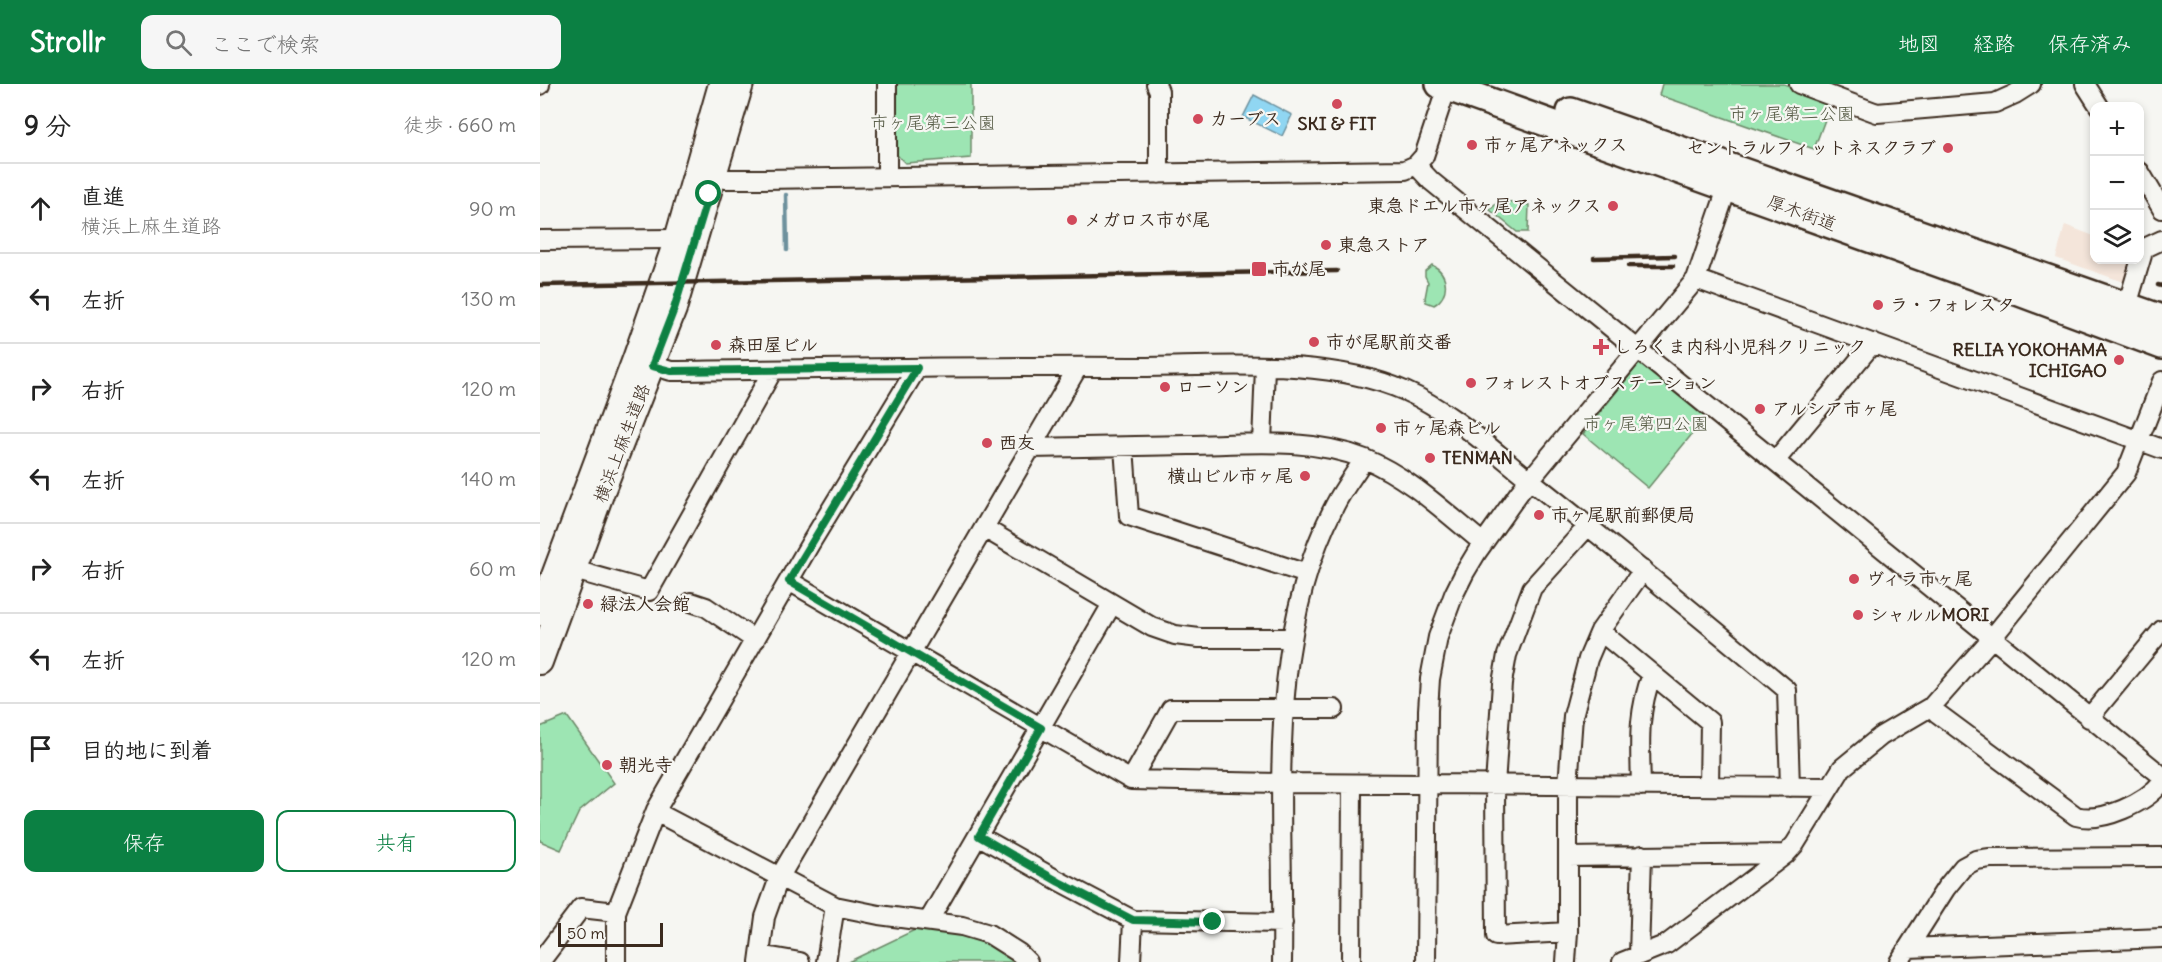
<!DOCTYPE html>
<html lang="ja">
<meta charset="utf-8">
<style>
:root{--surface:#fff;--page:#f6f6f6;--text:#222;--muted:#767676;--line:#e0e0e0;--accent:#0b8043}
body{margin:0;font-family:Delius,"Klee One",sans-serif;background:var(--page);color:var(--text)}
.controls{position:absolute;right:18px;top:18px;display:grid;overflow:hidden;border-radius:12px;box-shadow:0 3px 9px #0003}
.controls button{width:54px;height:54px;display:grid;place-items:center;padding:0;border:0;border-bottom:2px solid var(--line);background:var(--surface);color:var(--text);font:30px sans-serif}
.scale{position:absolute;left:18px;bottom:15px;width:105px;box-sizing:border-box;padding-left:6px;border:3px solid #3b2a1e;border-top:0;font-size:16px;line-height:21px;white-space:nowrap;color:#3b2a1e;-webkit-text-stroke:4px #f6f6f2;paint-order:stroke}
.stop{position:absolute;width:18px;height:18px;margin:-14px;border:4px solid #0b8043;border-radius:50%;background:#fff}
.stop.end{background:#0b8043;border-color:#fff;box-shadow:0 2px 6px #0008}
.list{margin:0;padding:0;list-style:none}
h2{display:flex;justify-content:space-between;align-items:center;height:78px;margin:0;padding:0 24px;font-size:26px}
h2 small{font-size:20px;font-weight:400;color:var(--muted)}
.list li{display:grid;grid-template-columns:39px 1fr auto;gap:18px;align-items:center;box-sizing:border-box;height:90px;padding:0 24px;border-top:2px solid var(--line)}
.list b{display:block;font-size:22px;white-space:nowrap}
.list p{margin:0;font-size:20px;white-space:nowrap;color:var(--muted)}
.list em{font-size:20px;font-style:normal;color:var(--muted)}
.actions{display:flex;gap:12px;padding:18px 24px}
.actions a{flex:1;padding:14px 0;border:2px solid var(--accent);border-radius:12px;text-align:center;font-size:21px;color:var(--accent)}
.actions .main{background:var(--accent);color:#fff}
.icon{flex:none;width:33px;height:33px;fill:none;stroke:currentColor;stroke-width:2;stroke-linecap:round;stroke-linejoin:round}
.map{position:relative;flex:none;width:1622px;height:878px;overflow:hidden}
header{display:flex;align-items:center;gap:36px;box-sizing:border-box;height:84px;padding:0 30px;background:var(--accent);color:#fff}
header strong{font-size:28px}
nav{display:flex;gap:33px;margin-inline-start:auto;font-size:21px}
.search{width:420px;height:54px;background:var(--page);display:flex;align-items:center;gap:15px;box-sizing:border-box;padding:0 21px;border-radius:12px;color:var(--muted);font-size:22px}
main{display:flex}
aside{flex:1;background:var(--surface)}
.map>svg:first-child{display:block}
.built{fill:#f4e5da}
.green{fill:#9de5b3;stroke:#6c8868;stroke-width:1.5}
.water{fill:#90d6f2;stroke:#6e919d;stroke-width:1.5}
.lines{fill:none;stroke-linecap:round;stroke-linejoin:round}
.stream{stroke:#6e919d;stroke-width:4.5}
.minor-casing{stroke:#3b2a1e;stroke-width:22}
.major-casing{stroke:#3b2a1e;stroke-width:28}
.highway-casing{stroke:#3b2a1e;stroke-width:32}
.minor{stroke:#f6f6f2;stroke-width:18}
.major{stroke:#f6f6f2;stroke-width:24}
.highway{stroke:#f6f6f2;stroke-width:27}
.rail{stroke:#3b2a1e;stroke-width:4.5}
.route{stroke:#0b8043;stroke-width:8}
.poi-dot{fill:#d1495b;stroke:#f6f6f2;stroke-width:2}
.labels{text-anchor:middle;stroke-width:4.5;stroke-linejoin:round;paint-order:stroke}
.park-label{font-size:18px;fill:#545943;stroke:#f6f6f2}
.poi-label{font-size:18px;font-weight:bold;fill:#3b2a1e;stroke:#f6f6f2;text-anchor:start}
.street-label{font-size:18px;fill:#3b2a1e;stroke:#f6f6f2}
</style>
<header>
<strong>Strollr</strong>
<div class="search"><svg class="icon" aria-label="search" viewBox="0 0 24 24"><circle cx="10" cy="10" r="6"/><path d="M15 15l6 6"/></svg>ここで検索</div>
<nav><a>地図</a><a>経路</a><a>保存済み</a></nav>
</header>
<main>
<aside>
<h2>9 分<small>徒歩 · 660 m</small></h2>
<ul class="list">
<li><svg class="icon" aria-label="ahead" viewBox="0 0 24 24"><path d="M12 20V5M6 11l6-6 6 6"/></svg><div><b>直進</b><p>横浜上麻生道路</p></div><em>90 m</em></li>
<li><svg class="icon" aria-label="left" viewBox="0 0 24 24"><path d="M17 20v-9H6M10 6l-5 5 5 5"/></svg><div><b>左折</b></div><em>130 m</em></li>
<li><svg class="icon" aria-label="right" viewBox="0 0 24 24"><path d="M7 20v-9h11M14 6l5 5-5 5"/></svg><div><b>右折</b></div><em>120 m</em></li>
<li><svg class="icon" aria-label="left" viewBox="0 0 24 24"><path d="M17 20v-9H6M10 6l-5 5 5 5"/></svg><div><b>左折</b></div><em>140 m</em></li>
<li><svg class="icon" aria-label="right" viewBox="0 0 24 24"><path d="M7 20v-9h11M14 6l5 5-5 5"/></svg><div><b>右折</b></div><em>60 m</em></li>
<li><svg class="icon" aria-label="left" viewBox="0 0 24 24"><path d="M17 20v-9H6M10 6l-5 5 5 5"/></svg><div><b>左折</b></div><em>120 m</em></li>
<li><svg class="icon" aria-label="arrive" viewBox="0 0 24 24"><path d="M6 21V4h12l-3 4 3 4H6"/></svg><div><b>目的地に到着</b></div></li>
</ul>
<div class="actions"><a class="main">保存</a><a>共有</a></div>
</aside>
<div class="map">
<svg width="1622" height="878" viewBox="0 0 1622 878">
<rect width="100%" height="100%" fill="#f6f6f2"/>
<filter id="ink" filterUnits="userSpaceOnUse"><feTurbulence type="fractalNoise" baseFrequency=".0167" numOctaves="2"/><feDisplacementMap in="SourceGraphic" scale="12" xChannelSelector="R" yChannelSelector="G"/><feConvolveMatrix kernelMatrix="1 2 1 2 8 2 1 2 1" color-interpolation-filters="sRGB"/></filter>
<g filter="url(#ink)">
<!-- built -->
<path class="built" d="M 1525,141 L 1554,152 L 1554,176 L 1594,176 L 1589,200 L 1516,174 Z"/>
<!-- green -->
<path class="green" d="M 356,0 L 431,0 L 431,74 L 365,79 L 356,70 Z
M 1122,0 L 1244,0 L 1292,17 L 1274,65 L 1119,11 Z
M 960,116 L 989,121 L 988,148 L 977,148 L 950,126 Z
M 892,181 C 909,189 910,212 894,221 L 886,218 L 885,214 L 888,198 L 885,192 L 885,187 Z
M 1100,278 L 1166,333 L 1108,404 L 1043,350 Z
M 27,632 L 74,699 L 39,728 L 21,766 L 0,757 L 0,643 Z
M 385,841 L 449,856 L 478,878 L 308,878 Z"/>
<!-- water -->
<path class="water" d="M 714,11 L 752,31 L 742,52 L 703,33 Z"/>
<g class="lines">
<!-- stream -->
<path class="stream" d="M 246,111 L 247,166"/>
<defs>
<path id="minor" d="M 347,0 L 347,93
M 616,0 L 619,7 L 619,90
M 1259,0 L 1337,29 L 1455,19 L 1475,10 L 1491,0
M 1545,0 L 1559,22
M 0,1 L 0,0
M 876,81 L 891,97 L 1622,692
M 1600,88 L 1622,125
M 162,89 L 186,95 L 222,95 L 865,86 L 876,81 L 884,72 L 908,0
M 0,156 L 137,155
M 1156,195 L 1622,365
M 1587,222 L 1603,168 L 1607,163 L 1622,156
M 102,278 L 131,287 C 285,285 438,282 592,283 C 678,283 785,272 865,307 C 913,328 954,368 995,400 C 1080,467 1163,536 1247,606 L 1250,703
M 722,359 L 725,283
M 584,363 L 589,432 L 767,490
M 490,364 C 543,363 596,362 649,361 C 707,360 769,353 825,375 C 869,393 906,429 943,459
M 1236,376 L 1333,259
M 444,444 L 612,543 L 635,551 L 659,554 L 751,554
M 34,486 L 109,507 L 233,286
M 249,497 L 591,696 L 743,699 L 1289,703
M 151,518 L 166,523 L 215,556
M 1060,547 L 1170,638 L 1169,702
M 1392,622 L 1397,629 L 1536,732 C 1562,739 1606,719 1622,698
M 1549,634 L 1622,546
M 591,696 L 631,625 L 794,625
M 1101,702 C 1100,659 1097,631 1112,590
M 116,728 L 295,822 L 339,831 L 422,842 L 449,850 L 479,869 L 488,878
M 439,752 L 519,797 L 593,836 L 743,839
M 1028,773 L 1246,770
M 389,836 L 572,520
M 1028,848 L 956,852 L 955,701 L 962,599 L 967,571 L 992,504 L 1048,442
M 1368,864 L 1622,854
M 220,871 L 260,878
M 1099,871 L 1102,771
M 0,878 L 41,824 L 76,828
M 76,878 L 76,828 L 116,726 L 270,460 L 377,284
M 219,878 L 225,833 L 239,794 L 538,283
M 286,878 L 295,822
M 591,878 L 593,836
M 742,878 C 745,727 723,560 795,421 C 803,405 815,390 824,375
M 811,878 L 812,700
M 886,878 L 888,626 L 890,595 L 898,553 L 914,510 L 925,488 L 937,468 L 979,409 L 1156,195 L 1188,102
M 1026,878 L 1028,848 L 1028,702 L 1033,632 L 1048,575 L 1060,547 L 1103,486
M 1082,878 L 1127,860 L 1246,770 L 1255,760 L 1302,684 L 1341,652 L 1392,622 L 1452,554 L 1586,389 L 1622,297
M 1359,878 L 1406,804 L 1423,783 L 1436,776 L 1450,774 L 1622,773"/>
<path id="major" d="M 0,529 L 95,275 L 137,155 L 181,0
M 0,578 L 63,405 L 134,225 L 201,0"/>
<path id="highway" d="M 900,0 L 1458,200 L 1622,261
M 1031,28 L 1622,235"/>
</defs>
<!-- minor casing -->
<use href="#minor" class="minor-casing"/>
<!-- major casing -->
<use href="#major" class="major-casing"/>
<!-- highway casing -->
<use href="#highway" class="highway-casing"/>
<!-- minor -->
<use href="#minor" class="minor"/>
<!-- major -->
<use href="#major" class="major"/>
<!-- highway -->
<use href="#highway" class="highway"/>
<!-- rail -->
<path class="rail" d="M 1054,174 L 1135,172
M 1088,182 L 1133,182
M 0,201 L 797,187
M 1618,201 L 1622,202"/>
</g>
</g>
<g class="lines" filter="url(#ink)">
<!-- route -->
<path class="route" d="M 169,110 L 134,225 L 112,282 L 131,287 L 377,284 L 249,497 L 501,644 L 439,752 L 519,798 L 593,836 L 673,838"/>
</g>
<!-- markers -->
<g class="poi-dot">
<circle cx="797" cy="20" r="6"/>
<circle cx="658" cy="35" r="6"/>
<circle cx="932" cy="61" r="6"/>
<circle cx="1408" cy="64" r="6"/>
<circle cx="1073" cy="122" r="6"/>
<circle cx="532" cy="136" r="6"/>
<circle cx="786" cy="161" r="6"/>
<rect x="711" y="177" width="16" height="16" rx="3"/>
<circle cx="1338" cy="221" r="6"/>
<circle cx="774" cy="258" r="6"/>
<circle cx="176" cy="261" r="6"/>
<path d="M1058 254h6v6h6v6h-6v6h-6v-6h-6v-6h6z"/>
<circle cx="1579" cy="276" r="6"/>
<circle cx="931" cy="299" r="6"/>
<circle cx="625" cy="303" r="6"/>
<circle cx="1220" cy="325" r="6"/>
<circle cx="841" cy="344" r="6"/>
<circle cx="447" cy="359" r="6"/>
<circle cx="890" cy="374" r="6"/>
<circle cx="765" cy="392" r="6"/>
<circle cx="999" cy="431" r="6"/>
<circle cx="1314" cy="495" r="6"/>
<circle cx="48" cy="520" r="6"/>
<circle cx="1318" cy="531" r="6"/>
<circle cx="67" cy="681" r="6"/>
</g>
<g class="labels">
<!-- park labels -->
<g class="park-label">
<text x="1252" y="36">市ヶ尾第二公園</text>
<text x="393" y="45">市ヶ尾第三公園</text>
<text x="1106" y="346">市ヶ尾第四公園</text>
</g>
<!-- poi labels -->
<g class="poi-label">
<text x="670" y="41">カーブス</text>
<text x="797" y="46" text-anchor="middle">SKI &amp; FIT</text>
<text x="944" y="67">市ヶ尾アネックス</text>
<text x="1396" y="70" text-anchor="end">セントラルフィットネスクラブ</text>
<text x="1061" y="128" text-anchor="end">東急ドエル市ヶ尾アネックス</text>
<text x="544" y="142">メガロス市が尾</text>
<text x="798" y="167">東急ストア</text>
<text x="732" y="191">市が尾</text>
<text x="1350" y="227">ラ・フォレスタ</text>
<text x="786" y="264">市が尾駅前交番</text>
<text x="188" y="267">森田屋ビル</text>
<text x="1074" y="269">しろくま内科小児科クリニック</text>
<text x="1567" y="272" text-anchor="end">RELIA YOKOHAMA<tspan x="1567" dy="21">ICHIGAO</tspan></text>
<text x="943" y="305">フォレストオブステーション</text>
<text x="637" y="309">ローソン</text>
<text x="1232" y="331">アルシア市ヶ尾</text>
<text x="853" y="350">市ヶ尾森ビル</text>
<text x="459" y="365">西友</text>
<text x="902" y="380">TENMAN</text>
<text x="753" y="398" text-anchor="end">横山ビル市ヶ尾</text>
<text x="1011" y="437">市ヶ尾駅前郵便局</text>
<text x="1326" y="501">ヴィラ市ヶ尾</text>
<text x="60" y="526">緑法人会館</text>
<text x="1330" y="537">シャルルMORI</text>
<text x="79" y="687">朝光寺</text>
</g>
<!-- street labels -->
<g class="street-label">
<text transform="translate(1262 129) rotate(20)" y="6">厚木街道</text>
<text transform="translate(82 359) rotate(-69)" y="6">横浜上麻生道路</text>
</g>
</g>
</svg>
<div class="controls">
<button>+</button>
<button>−</button>
<button><svg class="icon" aria-label="layers" viewBox="0 0 24 24"><path d="M12 4l9 5-9 5-9-5zM3 14l9 5 9-5"/></svg></button>
</div>
<div class="scale">50 m</div>
<div class="stop" style="left:169px;top:110px"></div>
<div class="stop end" style="left:673px;top:838px"></div>
</div>
</main>
